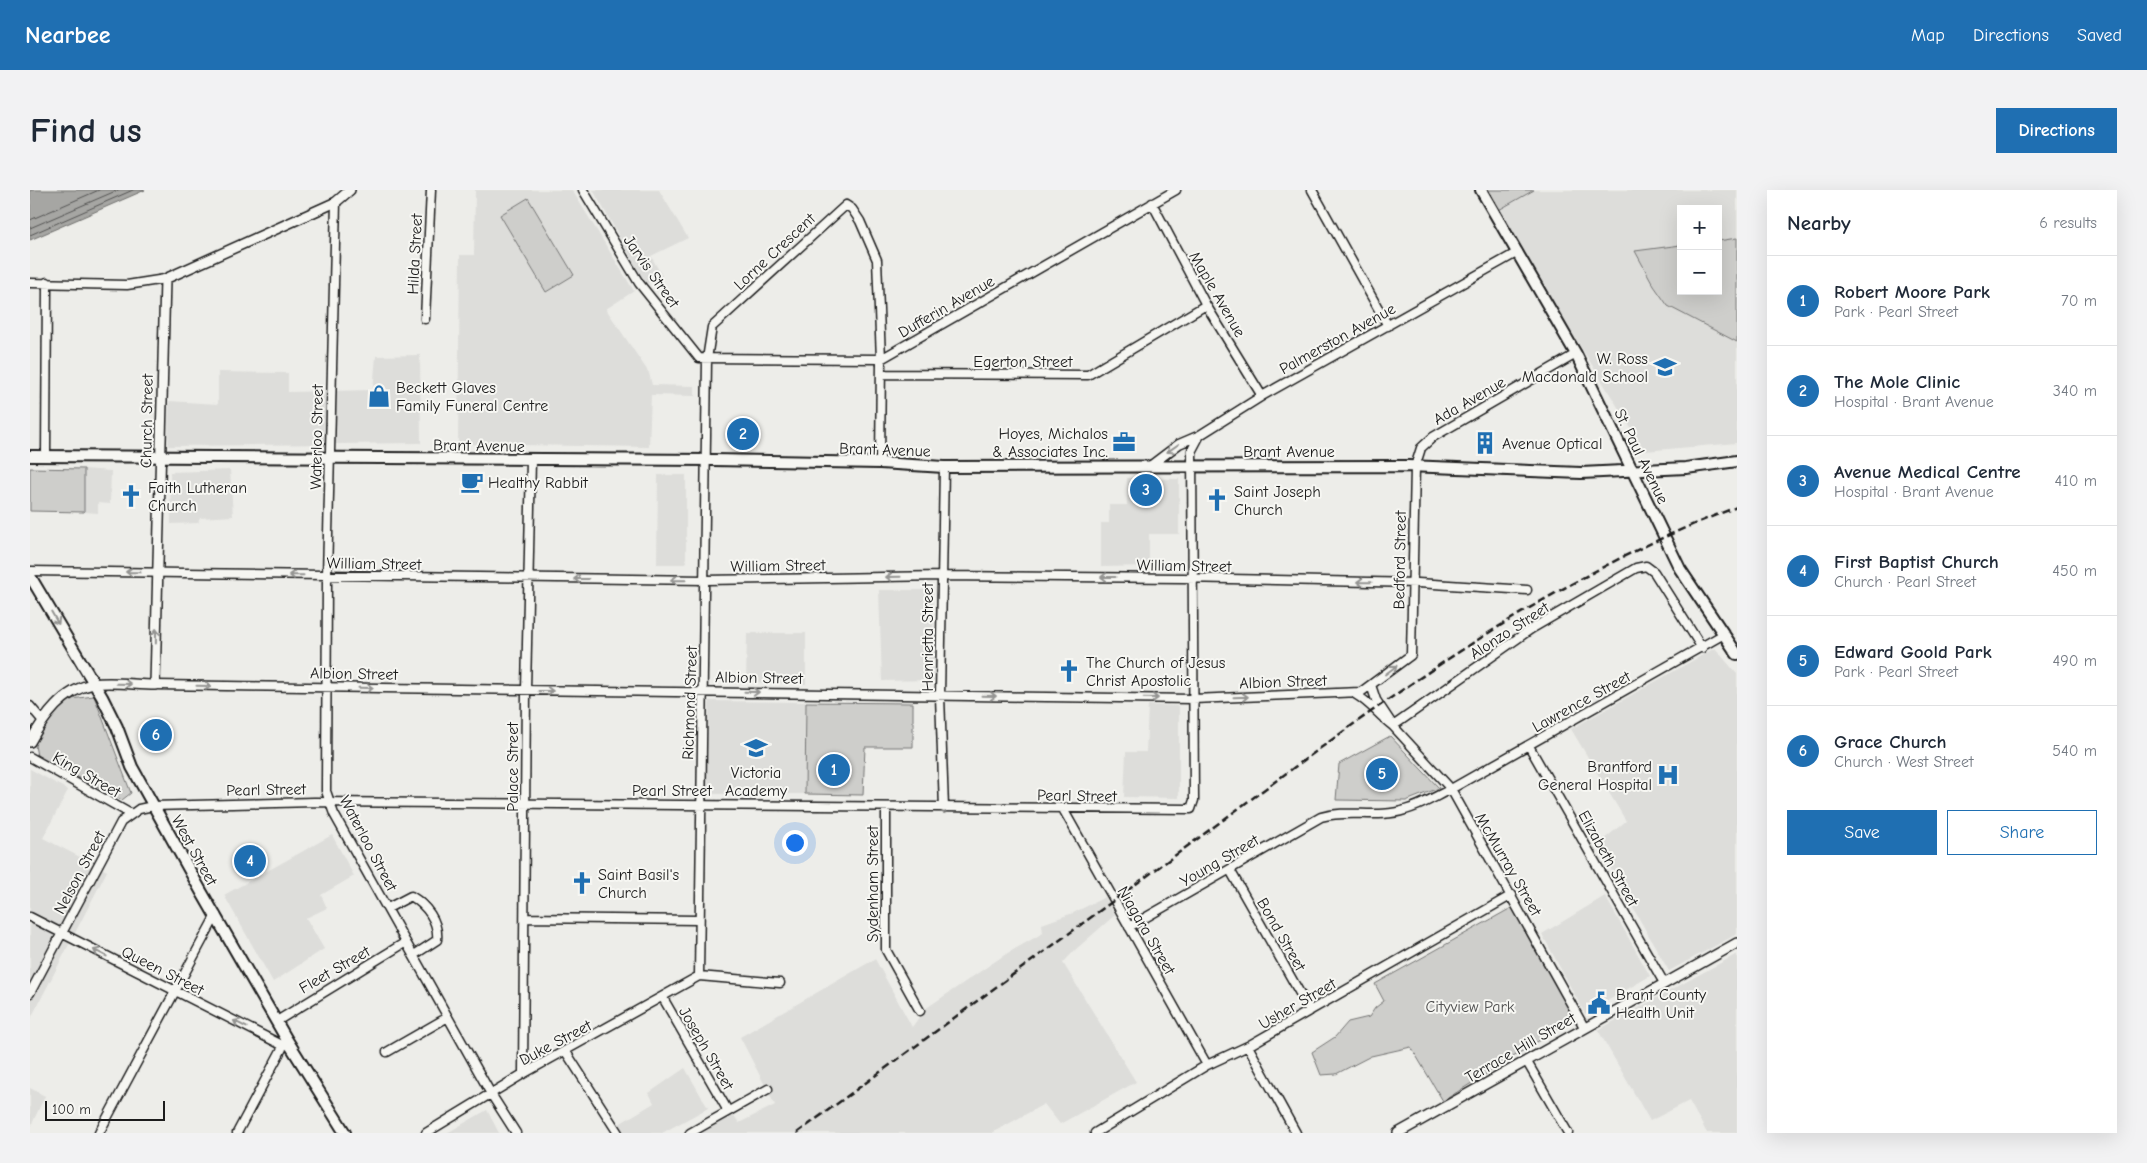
<!DOCTYPE html>
<meta charset="utf-8">
<style>
:root{--surface:#fff;--page:#f2f2f3;--text:#1f2937;--muted:#747a83;--line:#e0e1e3;--accent:#1f6fb2}
body{margin:0;font-family:"Comic Neue",sans-serif;background:var(--page);color:var(--text)}
.controls{position:absolute;right:15px;top:15px;display:grid;overflow:hidden;border-radius:0px;box-shadow:0 5px 20px #0002}
.controls button{width:45px;height:45px;display:grid;place-items:center;padding:0;border:0;border-bottom:1px solid var(--line);background:var(--surface);color:var(--text);font:25px sans-serif}
.scale{position:absolute;left:15px;bottom:12px;width:120px;box-sizing:border-box;padding-left:5px;border:2px solid #1c1c1c;border-top:0;font-size:14px;line-height:18px;white-space:nowrap;color:#1c1c1c;-webkit-text-stroke:4px #f6f6f2;paint-order:stroke}
.you{position:absolute;left:764px;top:652px;width:18px;height:18px;margin:-12px;border:4px solid #fff;border-radius:50%;background:#1a73e8;box-shadow:0 0 0 8px #1a73e833}
.badge{display:grid;place-items:center;width:32px;height:32px;border-radius:50%;background:var(--accent);color:#fff;font-size:16px;font-weight:700}
.pin{position:absolute;translate:-50% -50%;border:2px solid #fff;box-shadow:0 1px 5px #0006}
.list{margin:0;padding:0;list-style:none}
h2{display:flex;justify-content:space-between;align-items:center;height:65px;margin:0;padding:0 20px;font-size:21px}
h2 small{font-size:16px;font-weight:400;color:var(--muted)}
.list li{display:grid;grid-template-columns:32px 1fr auto;gap:15px;align-items:center;box-sizing:border-box;height:90px;padding:0 20px;border-top:1px solid var(--line)}
.list b{display:block;font-size:19px;white-space:nowrap}
.list p{margin:0;font-size:16px;white-space:nowrap;color:var(--muted)}
.list em{font-size:16px;font-style:normal;color:var(--muted)}
.actions{display:flex;gap:10px;padding:15px 20px}
.actions a{flex:1;padding:11px 0;border:1px solid var(--accent);border-radius:0px;text-align:center;font-size:18px;color:var(--accent)}
.actions .main{background:var(--accent);color:#fff}
.map{position:relative;flex:none;width:1707px;height:943px;overflow:hidden;border-radius:0px}
header{display:flex;align-items:center;gap:30px;box-sizing:border-box;height:70px;padding:0 25px;background:var(--accent);color:#fff}
header strong{font-size:24px}
nav{display:flex;gap:28px;margin-inline-start:auto;font-size:18px}
.intro{display:flex;align-items:center;justify-content:space-between;box-sizing:border-box;height:120px;padding:0 30px}
h1{margin:0;font-size:35px}
.button{padding:12px 22px;border-radius:0px;background:var(--accent);color:#fff;font-size:18px;font-weight:700}
main{display:flex;gap:30px;padding:0 30px}
aside{flex:1;background:var(--surface);border-radius:0px;box-shadow:0 5px 20px #0002}
.map>svg:first-child{display:block}
.built{fill:#ddddda;fill-rule:evenodd}
.green{fill:#cececb;stroke:#757574}
.water{fill:#a6a6a3;stroke:#6f6f6d}
.lines{fill:none;stroke-linecap:round;stroke-linejoin:round}
.shore{stroke:#535352;stroke-width:1}
.minor-casing{stroke:#1c1c1c;stroke-width:11}
.tertiary-casing{stroke:#1c1c1c;stroke-width:12}
.secondary-casing{stroke:#1c1c1c;stroke-width:14}
.minor{stroke:#f6f6f2;stroke-width:8}
.tertiary{stroke:#f6f6f2;stroke-width:9}
.secondary{stroke:#f6f6f2;stroke-width:10}
.rail{stroke:#1c1c1c;stroke-width:2.5;stroke-dasharray:8 4;stroke-linecap:butt}
.oneway{stroke:#949492}
.labels{text-anchor:middle;stroke-width:4;stroke-linejoin:round;paint-order:stroke}
.street-label{font-size:16px;fill:#1c1c1c;stroke:#f6f6f2}
.poi-label{font-size:16px;fill:#1c1c1c;stroke:#f6f6f2;text-anchor:start}
.park-label{font-size:16px;fill:#515151;stroke:#f6f6f2}
</style>
<header>
<strong>Nearbee</strong>
<nav><a>Map</a><a>Directions</a><a>Saved</a></nav>
</header>
<div class="intro"><h1>Find us</h1><a class="button">Directions</a></div>
<main>
<div class="map">
<svg width="1707" height="943" viewBox="0 0 1707 943">
<rect width="100%" height="100%" fill="#edede9"/>
<filter id="ink" filterUnits="userSpaceOnUse"><feTurbulence type="fractalNoise" baseFrequency=".02" numOctaves="2"/><feDisplacementMap in="SourceGraphic" scale="10" xChannelSelector="R" yChannelSelector="G"/><feConvolveMatrix kernelMatrix="1 2 1 2 8 2 1 2 1" color-interpolation-filters="sRGB"/></filter>
<g filter="url(#ink)">
<!-- built -->
<path class="built" d="M 445,0 L 542,0 L 604,101 L 576,119 L 619,183 L 622,195 L 665,196 L 665,206 L 621,205 L 619,257 L 428,254 L 430,65 L 444,65 Z
M 563,0 L 629,0 L 658,48 L 621,66 L 632,86 L 616,94 Z
M 1504,0 L 1707,0 L 1707,253 L 1615,261 L 1467,21 ZM 1651,19 L 1688,19 L 1688,101 L 1651,101 Z
M 390,165 L 391,253 L 138,256 L 139,211 L 188,214 L 188,182 L 258,183 L 258,202 L 343,200 L 346,166 Z
M 54,279 L 81,281 L 80,314 L 68,313 L 68,323 L 54,322 Z
M 200,280 L 203,326 L 170,328 L 168,333 L 141,334 L 140,282 Z
M 628,285 L 656,285 L 656,374 L 627,374 Z
M 1097,288 L 1149,289 L 1149,344 L 1119,344 L 1119,376 L 1071,377 L 1071,333 L 1079,333 L 1079,315 L 1097,315 Z
M 849,400 L 903,400 L 904,490 L 852,491 Z
M 717,443 L 776,443 L 776,494 L 716,492 Z
M 1685,458 L 1707,484 L 1707,744 L 1639,781 L 1567,655 L 1596,631 L 1541,539 Z
M 679,511 L 776,512 L 775,604 L 676,604 Z
M 1118,515 L 1149,516 L 1149,608 L 1094,607 L 1096,562 L 1116,562 Z
M 0,579 L 38,600 L 13,648 L 77,681 L 0,830 Z
M 302,645 L 324,686 L 291,705 L 297,718 L 276,728 L 294,759 L 243,792 L 194,705 Z
M 1575,706 L 1620,786 L 1555,824 L 1512,744 Z
M 1075,707 L 1085,725 L 1045,760 L 1033,773 L 1106,892 L 1030,934 L 1014,914 L 962,943 L 671,943 L 703,924 L 709,933 L 745,915 L 710,847 L 845,769 L 882,837 L 895,819 L 976,764 L 1013,743 L 1012,734 L 1043,723 Z
M 1707,764 L 1707,943 L 1677,943 L 1659,911 L 1620,931 L 1568,840 Z
M 655,878 L 678,918 L 632,943 L 594,943 L 589,934 L 624,913 L 619,903 Z
M 0,898 L 15,906 L 0,938 Z
M 457,920 L 469,943 L 417,943 Z"/>
<!-- green -->
<path class="green" d="M 1455,0 L 1504,0 L 1467,21 Z
M 498,8 L 544,85 L 516,102 L 470,25 Z
M 1707,48 L 1707,152 L 1638,116 L 1624,96 L 1605,61 L 1651,55 L 1651,101 L 1688,101 L 1688,51 Z
M 0,278 L 54,279 L 54,322 L 0,321 Z
M 64,506 L 101,603 L 92,610 L 7,566 L 4,550 L 16,531 L 41,509 Z
M 776,512 L 883,513 L 883,557 L 835,557 L 833,605 L 775,604 Z
M 1360,546 L 1409,598 L 1376,611 L 1306,610 L 1309,574 Z
M 1483,717 L 1545,828 L 1413,911 L 1381,857 L 1341,866 L 1306,884 L 1291,885 L 1282,862 L 1305,847 L 1318,832 L 1339,827 L 1345,818 L 1354,811 L 1345,794 Z"/>
<!-- water -->
<path class="water" d="M 0,0 L 115,0 L 0,50 Z"/>
<g class="lines">
<!-- shore -->
<path class="shore" d="M 0,30 L 69,0
M 0,38 L 88,0
M 0,45 L 103,0"/>
<defs>
<path id="minor" d="M 553,0 L 609,93 L 669,168 L 851,169 L 1146,0
M 1282,0 L 1358,136
M 306,12 L 297,386 L 296,601 L 304,624 L 461,904 L 486,943
M 1122,13 L 1176,115 L 1232,206
M 0,93 L 97,95 L 135,89
M 395,129 L 401,0
M 851,184 L 1058,185 L 1176,115
M 16,266 L 17,92
M 1120,276 L 1149,254 L 1170,245 L 1232,206 L 1488,62
M 914,277 L 910,506 L 914,618
M 0,381 L 675,390 L 911,386 L 1153,388 L 1388,393 L 1497,400
M 125,495 L 1163,509 L 1331,502 L 1381,465 L 1385,277 L 1391,258 L 1403,247 L 1546,164
M 1341,495 L 1346,510 L 1362,534
M 1325,504 C 1342,514 1348,525 1363,536 L 1421,599 L 1554,837
M 0,516 L 12,530
M 1363,536 L 1501,439 L 1606,378 L 1616,376 L 1624,382 L 1672,458
M 1499,556 L 1634,793
M 0,567 L 101,624
M 856,617 L 856,760 L 890,821
M 1033,619 L 1177,875
M 1200,680 L 1280,821
M 358,718 L 381,706 C 396,715 409,731 407,750 L 384,765
M 0,727 L 254,856
M 495,728 L 668,730
M 1099,737 L 1291,627 C 1318,619 1348,629 1375,620 C 1391,616 1406,606 1421,599 L 1694,444
M 669,786 L 677,169 L 682,137 L 816,15 L 822,19 L 830,31 L 847,70 L 851,169 L 850,273
M 669,786 L 750,793
M 0,803 L 91,632 L 109,619 L 123,616 L 284,612 L 1161,619 L 1164,610 L 1162,260 L 1170,245
M 633,808 L 698,921
M 247,831 L 376,752
M 1218,856 L 1266,943
M 357,862 L 418,827
M 536,862 L 588,943
M 1497,872 L 1538,943
M 493,884 L 496,500 L 501,270
M 69,943 L 186,725
M 207,943 L 256,851
M 396,943 L 493,884 L 669,786
M 660,943 L 738,899
M 1065,943 L 1177,875 L 1218,856 L 1482,705"/>
<path id="tertiary" d="M 0,552 C 14,527 33,500 63,494 C 82,491 106,495 125,495 L 135,89 L 306,12 L 320,0
M 1368,943 L 1707,753"/>
<path id="secondary" d="M 1451,0 L 1546,164 L 1650,379 L 1707,464
M 0,266 L 683,270 L 850,273 L 914,277 L 1378,276 L 1551,283 L 1656,278 L 1707,271
M 0,386 L 72,507 L 87,537 L 102,577 L 171,701 L 257,850 L 315,943"/>
</defs>
<!-- minor casing -->
<use href="#minor" class="minor-casing"/>
<!-- tertiary casing -->
<use href="#tertiary" class="tertiary-casing"/>
<!-- secondary casing -->
<use href="#secondary" class="secondary-casing"/>
<!-- minor -->
<use href="#minor" class="minor"/>
<!-- tertiary -->
<use href="#tertiary" class="tertiary"/>
<!-- secondary -->
<use href="#secondary" class="secondary"/>
<!-- rail -->
<path class="rail" d="M 767,943 C 908,840 1049,736 1189,633 C 1352,512 1515,389 1707,317"/>
</g>
<!-- one-way arrows -->
<defs><path id="oneway-shaft" d="M-6 0H5M1.5-3L5.5 0L1.5 3" fill="none" stroke-width="1.6" stroke-linecap="round" stroke-linejoin="round" transform="scale(1.25)"/></defs>
<g class="oneway">
<use href="#oneway-shaft" transform="translate(1143 258) rotate(145)"/>
<use href="#oneway-shaft" transform="translate(103 382) rotate(-179)"/>
<use href="#oneway-shaft" transform="translate(266 385) rotate(-179)"/>
<use href="#oneway-shaft" transform="translate(863 387) rotate(179)"/>
<use href="#oneway-shaft" transform="translate(1078 387) rotate(-180)"/>
<use href="#oneway-shaft" transform="translate(551 389) rotate(-180)"/>
<use href="#oneway-shaft" transform="translate(648 390) rotate(-179)"/>
<use href="#oneway-shaft" transform="translate(1334 392) rotate(-179)"/>
<use href="#oneway-shaft" transform="translate(25 428) rotate(60)"/>
<use href="#oneway-shaft" transform="translate(126 446) rotate(-89)"/>
<use href="#oneway-shaft" transform="translate(1361 480) rotate(-37)"/>
<use href="#oneway-shaft" transform="translate(94 494) rotate(1)"/>
<use href="#oneway-shaft" transform="translate(174 496) rotate(1)"/>
<use href="#oneway-shaft" transform="translate(336 498) rotate(1)"/>
<use href="#oneway-shaft" transform="translate(516 501)"/>
<use href="#oneway-shaft" transform="translate(722 502) rotate(1)"/>
<use href="#oneway-shaft" transform="translate(959 506) rotate(1)"/>
<use href="#oneway-shaft" transform="translate(1211 507) rotate(-2)"/>
<use href="#oneway-shaft" transform="translate(1121 508) rotate(1)"/>
<use href="#oneway-shaft" transform="translate(70 763) rotate(-153)"/>
<use href="#oneway-shaft" transform="translate(210 834) rotate(-153)"/>
</g>
</g>
<!-- icons -->
<defs>
<symbol id="school-bare" viewBox="-9 -9 18 18"><path d="M0-5L7-2L0 1L-7-2ZM-4 1L0 2.5L4 1V4Q0 6-4 4Z" fill="#1f6fb2" stroke="#f6f6f2" stroke-width="2.5" paint-order="stroke"/></symbol>
<symbol id="shop-bare" viewBox="-9 -9 18 18"><path d="M-5-2.5h2.3a2.7 3.5 0 0 1 5.4 0H5L5.5 6h-11ZM-1.5-2.5h3a1.5 2.3 0 0 0-3 0Z" fill="#1f6fb2" stroke="#f6f6f2" stroke-width="2.5" paint-order="stroke"/></symbol>
<symbol id="office-bare" viewBox="-9 -9 18 18"><path d="M-6-3h4V-5.5h4V-3h4V5H-6ZM-1-4.5V-3h2v-1.5ZM-6 0V1H6V0Z" fill="#1f6fb2" stroke="#f6f6f2" stroke-width="2.5" paint-order="stroke"/></symbol>
<symbol id="building-bare" viewBox="-9 -9 18 18"><path d="M-4-6H4V6H1V3H-1V6H-4ZM-2.5-4.3h1.7v1.8h-1.7ZM.8-4.3h1.7v1.8H.8ZM-2.5-1h1.7V.8h-1.7ZM.8-1h1.7V.8H.8Z" fill="#1f6fb2" stroke="#f6f6f2" stroke-width="2.5" paint-order="stroke"/></symbol>
<symbol id="cafe-bare" viewBox="-9 -9 18 18"><path d="M-5.5-4.5H6V0H3Q3 3.5 0 3.5H-2.5Q-5.5 3.5-5.5 0ZM3-3.2v2h1.7v-2ZM-6 4.5H4V6H-6Z" fill="#1f6fb2" stroke="#f6f6f2" stroke-width="2.5" paint-order="stroke"/></symbol>
<symbol id="church-bare" viewBox="-9 -9 18 18"><path d="M-1.2-6h2.4v3.5h3.3v2.4h-3.3V6h-2.4V-.1h-3.3v-2.4h3.3Z" fill="#1f6fb2" stroke="#f6f6f2" stroke-width="2.5" paint-order="stroke"/></symbol>
<symbol id="hospital-bare" viewBox="-9 -9 18 18"><path d="M-5-5h3v3.5h4V-5h3V5h-3V1.5h-4V5h-3Z" fill="#1f6fb2" stroke="#f6f6f2" stroke-width="2.5" paint-order="stroke"/></symbol>
<symbol id="civic-bare" viewBox="-9 -9 18 18"><path d="M-.6-6.5H3V-4.5H.6V-3L4-1V1h2V6H-6V1h2V-1L-.6-3ZM-1.2 2.5V6h2.4V2.5Z" fill="#1f6fb2" stroke="#f6f6f2" stroke-width="2.5" paint-order="stroke"/></symbol>
</defs>
<g fill-rule="evenodd">
<use href="#school-bare" x="1619" y="161" width="32" height="32"/>
<use href="#shop-bare" x="333" y="190" width="32" height="32"/>
<use href="#office-bare" x="1078" y="236" width="32" height="32"/>
<use href="#building-bare" x="1439" y="237" width="32" height="32"/>
<use href="#cafe-bare" x="426" y="276" width="32" height="32"/>
<use href="#church-bare" x="85" y="290" width="32" height="32"/>
<use href="#church-bare" x="1171" y="294" width="32" height="32"/>
<use href="#church-bare" x="1023" y="465" width="32" height="32"/>
<use href="#school-bare" x="710" y="542" width="32" height="32"/>
<use href="#hospital-bare" x="1622" y="569" width="32" height="32"/>
<use href="#church-bare" x="536" y="677" width="32" height="32"/>
<use href="#civic-bare" x="1553" y="797" width="32" height="32"/>
</g>
<g class="labels">
<!-- street labels -->
<g class="street-label">
<text transform="translate(744 61) rotate(-43)" y="6">Lorne Crescent</text>
<text transform="translate(384 64) rotate(-87)" y="6">Hilda Street</text>
<text transform="translate(622 81) rotate(55)" y="6">Jarvis Street</text>
<text transform="translate(1188 104) rotate(60)" y="6">Maple Avenue</text>
<text transform="translate(916 116) rotate(-30)" y="6">Dufferin Avenue</text>
<text transform="translate(1307 148) rotate(-29)" y="6">Palmerston Avenue</text>
<text x="993" y="177">Egerton Street</text>
<text transform="translate(1439 210) rotate(-30)" y="6">Ada Avenue</text>
<text transform="translate(116 231) rotate(-89)" y="6">Church Street</text>
<text transform="translate(286 247) rotate(-89)" y="6">Waterloo Street</text>
<text transform="translate(449 255) rotate(1)" y="6">Brant Avenue</text>
<text transform="translate(855 259) rotate(2)" y="6">Brant Avenue</text>
<text x="1259" y="267">Brant Avenue</text>
<text transform="translate(1612 266) rotate(64)" y="6">St. Paul Avenue</text>
<text transform="translate(1369 370) rotate(-89)" y="6">Bedford Street</text>
<text transform="translate(344 373) rotate(1)" y="6">William Street</text>
<text transform="translate(748 375) rotate(-1)" y="6">William Street</text>
<text transform="translate(1154 375) rotate(1)" y="6">William Street</text>
<text transform="translate(1479 440) rotate(-33)" y="6">Alonzo Street</text>
<text transform="translate(897 447) rotate(-90)" y="6">Henrietta Street</text>
<text transform="translate(324 483) rotate(1)" y="6">Albion Street</text>
<text transform="translate(729 487) rotate(1)" y="6">Albion Street</text>
<text transform="translate(1253 491) rotate(-2)" y="6">Albion Street</text>
<text transform="translate(1551 511) rotate(-29)" y="6">Lawrence Street</text>
<text transform="translate(659 513) rotate(-88)" y="6">Richmond Street</text>
<text transform="translate(482 577) rotate(-90)" y="6">Palace Street</text>
<text transform="translate(57 584) rotate(30)" y="6">King Street</text>
<text transform="translate(236 599) rotate(-1)" y="6">Pearl Street</text>
<text x="642" y="606">Pearl Street</text>
<text transform="translate(1047 605) rotate(1)" y="6">Pearl Street</text>
<text transform="translate(339 653) rotate(62)" y="6">Waterloo Street</text>
<text transform="translate(165 660) rotate(61)" y="6">West Street</text>
<text transform="translate(1579 668) rotate(61)" y="6">Elizabeth Street</text>
<text transform="translate(1189 670) rotate(-30)" y="6">Young Street</text>
<text transform="translate(1479 674) rotate(60)" y="6">McMurray Street</text>
<text transform="translate(49 682) rotate(-62)" y="6">Nelson Street</text>
<text transform="translate(842 694) rotate(-90)" y="6">Sydenham Street</text>
<text transform="translate(1117 740) rotate(60)" y="6">Niagara Street</text>
<text transform="translate(1252 744) rotate(60)" y="6">Bond Street</text>
<text transform="translate(304 779) rotate(-30)" y="6">Fleet Street</text>
<text transform="translate(133 780) rotate(27)" y="6">Queen Street</text>
<text transform="translate(1267 813) rotate(-30)" y="6">Usher Street</text>
<text transform="translate(525 852) rotate(-28)" y="6">Duke Street</text>
<text transform="translate(1490 857) rotate(-30)" y="6">Terrace Hill Street</text>
<text transform="translate(677 858) rotate(60)" y="6">Joseph Street</text>
</g>
<!-- poi labels -->
<g class="poi-label">
<text x="1618" y="174" text-anchor="end">W. Ross<tspan x="1618" dy="18">Macdonald School</tspan></text>
<text x="366" y="203">Beckett Glaves<tspan x="366" dy="18">Family Funeral Centre</tspan></text>
<text x="1078" y="249" text-anchor="end">Hoyes, Michalos<tspan x="1078" dy="18">&amp; Associates Inc.</tspan></text>
<text x="1472" y="259">Avenue Optical</text>
<text x="458" y="298">Healthy Rabbit</text>
<text x="118" y="303">Faith Lutheran<tspan x="118" dy="18">Church</tspan></text>
<text x="1204" y="307">Saint Joseph<tspan x="1204" dy="18">Church</tspan></text>
<text x="1056" y="478">The Church of Jesus<tspan x="1056" dy="18">Christ Apostolic</tspan></text>
<text x="1622" y="582" text-anchor="end">Brantford<tspan x="1622" dy="18">General Hospital</tspan></text>
<text x="726" y="588" text-anchor="middle">Victoria<tspan x="726" dy="18">Academy</tspan></text>
<text x="568" y="690">Saint Basil's<tspan x="568" dy="18">Church</tspan></text>
<text x="1586" y="810">Brant County<tspan x="1586" dy="18">Health Unit</tspan></text>
</g>
<!-- park labels -->
<g class="park-label">
<text x="1440" y="822">Cityview Park</text>
</g>
</g>
</svg>
<div class="controls">
<button>+</button>
<button>−</button>
</div>
<div class="scale">100 m</div>
<div class="you"></div>
<div class="pin badge" style="left:804px;top:580px">1</div>
<div class="pin badge" style="left:713px;top:244px">2</div>
<div class="pin badge" style="left:1116px;top:300px">3</div>
<div class="pin badge" style="left:220px;top:671px">4</div>
<div class="pin badge" style="left:1352px;top:584px">5</div>
<div class="pin badge" style="left:126px;top:545px">6</div>
</div>
<aside>
<h2>Nearby<small>6 results</small></h2>
<ul class="list">
<li><span class="badge">1</span><div><b>Robert Moore Park</b><p>Park · Pearl Street</p></div><em>70 m</em></li>
<li><span class="badge">2</span><div><b>The Mole Clinic</b><p>Hospital · Brant Avenue</p></div><em>340 m</em></li>
<li><span class="badge">3</span><div><b>Avenue Medical Centre</b><p>Hospital · Brant Avenue</p></div><em>410 m</em></li>
<li><span class="badge">4</span><div><b>First Baptist Church</b><p>Church · Pearl Street</p></div><em>450 m</em></li>
<li><span class="badge">5</span><div><b>Edward Goold Park</b><p>Park · Pearl Street</p></div><em>490 m</em></li>
<li><span class="badge">6</span><div><b>Grace Church</b><p>Church · West Street</p></div><em>540 m</em></li>
</ul>
<div class="actions"><a class="main">Save</a><a>Share</a></div>
</aside>
</main>
